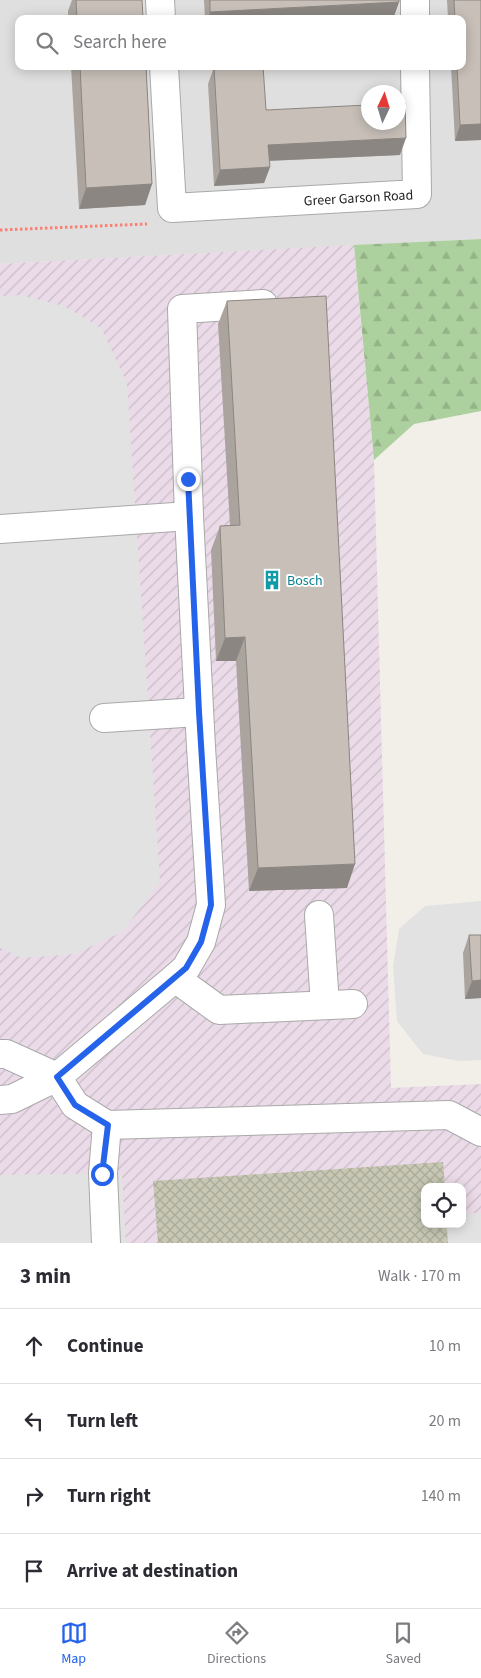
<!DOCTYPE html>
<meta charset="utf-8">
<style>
:root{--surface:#fff;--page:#f2f2f3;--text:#2b2b33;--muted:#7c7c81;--line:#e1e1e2;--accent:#2563eb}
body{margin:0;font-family:"Source Sans 3",sans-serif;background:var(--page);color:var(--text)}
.controls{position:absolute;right:15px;bottom:15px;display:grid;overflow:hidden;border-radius:10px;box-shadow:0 2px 12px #0003}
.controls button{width:45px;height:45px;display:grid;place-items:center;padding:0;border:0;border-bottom:1px solid var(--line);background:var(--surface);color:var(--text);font:25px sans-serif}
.compass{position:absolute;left:361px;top:85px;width:45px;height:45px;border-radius:50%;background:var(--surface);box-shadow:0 2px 12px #0003;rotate:4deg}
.stop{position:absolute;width:15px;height:15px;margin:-11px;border:4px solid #2563eb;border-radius:50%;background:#fff}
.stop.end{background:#2563eb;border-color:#fff;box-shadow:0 1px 5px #0008}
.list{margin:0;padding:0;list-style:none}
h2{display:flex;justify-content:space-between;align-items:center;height:65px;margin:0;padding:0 20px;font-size:21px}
h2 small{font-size:16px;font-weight:400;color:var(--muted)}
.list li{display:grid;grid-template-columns:32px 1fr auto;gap:15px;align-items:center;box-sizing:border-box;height:75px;padding:0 20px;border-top:1px solid var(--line)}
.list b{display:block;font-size:19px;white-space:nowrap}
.list em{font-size:16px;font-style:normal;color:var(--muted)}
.icon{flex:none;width:28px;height:28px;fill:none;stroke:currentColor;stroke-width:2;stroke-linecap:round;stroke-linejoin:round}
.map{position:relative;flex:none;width:481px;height:1243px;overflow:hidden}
.search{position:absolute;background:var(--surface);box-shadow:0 2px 12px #0003;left:15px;right:15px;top:15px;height:55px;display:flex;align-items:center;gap:12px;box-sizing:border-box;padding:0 18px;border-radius:10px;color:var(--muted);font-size:19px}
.sheet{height:365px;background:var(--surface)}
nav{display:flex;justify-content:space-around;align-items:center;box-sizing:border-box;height:70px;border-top:1px solid var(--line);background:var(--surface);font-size:14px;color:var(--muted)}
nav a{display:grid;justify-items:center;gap:2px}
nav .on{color:var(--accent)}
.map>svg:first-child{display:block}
.residential{fill:#e0dfdf;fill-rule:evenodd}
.industrial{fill:url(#industrial-furrows);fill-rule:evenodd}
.construction{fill:url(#construction-cross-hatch)}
.forest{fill:url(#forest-firs)}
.parking{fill:#e2e2e2}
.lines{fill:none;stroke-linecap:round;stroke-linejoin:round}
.minor-casing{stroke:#a9a9a9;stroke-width:30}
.path{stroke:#fa8072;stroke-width:3;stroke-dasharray:2.5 2.5;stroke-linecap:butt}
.minor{stroke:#fff;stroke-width:28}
.wall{fill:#aba49e}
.shaded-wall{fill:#8b8681}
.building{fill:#c7bfb8;stroke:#8b8681}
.route{stroke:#2563eb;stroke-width:6}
.labels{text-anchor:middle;stroke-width:4;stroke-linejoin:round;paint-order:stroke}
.street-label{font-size:14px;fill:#222;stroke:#fff}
.culture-label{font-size:14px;fill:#0d838f;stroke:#fff;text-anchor:start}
</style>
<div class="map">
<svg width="481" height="1243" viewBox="0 0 481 1243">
<defs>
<pattern id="industrial-furrows" width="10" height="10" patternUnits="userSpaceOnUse" patternTransform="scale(1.25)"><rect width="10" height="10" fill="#ebdbe8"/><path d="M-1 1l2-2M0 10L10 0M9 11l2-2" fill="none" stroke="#c9bcc7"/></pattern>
<pattern id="construction-cross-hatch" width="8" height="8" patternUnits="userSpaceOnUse" patternTransform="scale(1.25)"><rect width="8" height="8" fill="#c7c7b4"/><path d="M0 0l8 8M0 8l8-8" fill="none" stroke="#abab9a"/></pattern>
<pattern id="forest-firs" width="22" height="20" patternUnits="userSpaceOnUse" patternTransform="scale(1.25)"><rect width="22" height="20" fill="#add19e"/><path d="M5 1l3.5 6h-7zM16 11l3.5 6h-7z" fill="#95b388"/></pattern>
</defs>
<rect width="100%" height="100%" fill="#f2efe9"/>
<!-- residential -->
<path class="residential" d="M 0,0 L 481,0 L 481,239 L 0,264 ZM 19,19 L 462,19 L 462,66 L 19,66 ZM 368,92 L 398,92 L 398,122 L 368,122 Z"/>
<!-- industrial -->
<path class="industrial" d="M 354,245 L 374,460 L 391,1088 L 481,1084 L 481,1243 L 0,1243 L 0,264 ZM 425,1187 L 462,1187 L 462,1224 L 425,1224 Z"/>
<!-- construction -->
<path class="construction" d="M 443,1162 L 445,1187 L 425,1187 L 425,1224 L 447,1224 L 448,1243 L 158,1243 L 153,1181 Z"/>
<!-- forest -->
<path class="forest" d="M 481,239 L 481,411 L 414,424 L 374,460 L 354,245 Z"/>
<!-- parking -->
<path class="parking" d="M 20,295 L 64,306 L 101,328 L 127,383 L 160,882 L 122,932 L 75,954 L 22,958 L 0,948 L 0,296 Z
M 481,901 L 481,1060 L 459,1061 L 423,1054 L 397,1021 L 393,967 L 399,929 L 425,906 Z
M 122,1173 L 126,1243 L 0,1243 L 0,1175 Z
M 462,1213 L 481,1213 L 481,1243 L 448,1243 L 447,1224 L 462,1224 Z"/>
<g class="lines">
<defs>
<g id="minor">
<path d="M 160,0 L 161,19"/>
<path d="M 415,0 L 415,19"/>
<path id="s1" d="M 164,66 L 172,208 L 417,194 L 415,66"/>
<path d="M 0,529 L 189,516"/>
<path d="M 104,718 L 199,712"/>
<path d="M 319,915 L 325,1005"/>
<path d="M 175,978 L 219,1010 L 353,1004"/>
<path d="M 0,1054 L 6,1054 L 57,1077 L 75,1105 L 107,1125 L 449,1115 L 481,1132"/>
<path d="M 0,1100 L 12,1099 L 57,1077 L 175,978 L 186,968 L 201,942 L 211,905 L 201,747 L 189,516 L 182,309 L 263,304"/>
<path d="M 106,1243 L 103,1173 L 107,1125"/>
</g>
</defs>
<!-- minor casing -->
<use href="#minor" class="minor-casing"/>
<!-- path -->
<path class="path" d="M 0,230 L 147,224"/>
<!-- minor -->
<use href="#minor" class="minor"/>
</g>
<!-- wall -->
<path class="wall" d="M 72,0 L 76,0 L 143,19 L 68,19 L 68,11 Z
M 204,0 L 399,0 L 399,2 L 394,16 L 340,19 L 205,19 Z
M 447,0 L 481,0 L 481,140 L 455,141 L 451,66 L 462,66 L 462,19 L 448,19 Z
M 71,66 L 146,66 L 152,184 L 145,205 L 79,209 Z
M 214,67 L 266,110 L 400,155 L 269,161 L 270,167 L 264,183 L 214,186 L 208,84 Z
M 227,301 L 347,888 L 249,891 L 236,661 L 216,661 L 211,550 L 220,526 L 230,526 L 218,324 Z
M 469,935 L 481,935 L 481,998 L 465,999 L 463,953 Z"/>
<!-- shaded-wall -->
<path class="shaded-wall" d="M 399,2 L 394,16 L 340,19 L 208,19 L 210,12 Z
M 481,124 L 481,140 L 455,141 L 460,125 Z
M 406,138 L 400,155 L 262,161 L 268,145 Z
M 270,167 L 264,183 L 214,186 L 220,170 Z
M 152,184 L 145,205 L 79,209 L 86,188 Z
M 245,637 L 236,661 L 216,661 L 225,638 Z
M 355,864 L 347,888 L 249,891 L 258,868 Z
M 481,980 L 481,998 L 465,999 L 472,981 Z"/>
<!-- building -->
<path class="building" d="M 76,0 L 142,0 L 143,19 L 77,19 Z
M 210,0 L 399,0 L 399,2 L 210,12 Z
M 454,0 L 481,0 L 481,124 L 460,125 L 457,66 L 462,66 L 462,19 L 455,19 Z
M 80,66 L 146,66 L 152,184 L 86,188 Z
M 230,66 L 263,66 L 266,110 L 368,105 L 368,122 L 398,122 L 398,103 L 405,103 L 406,138 L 268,145 L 270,167 L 220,170 L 214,67 Z
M 326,296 L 355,864 L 258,868 L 245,637 L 225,638 L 220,526 L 240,525 L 227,301 Z
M 469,935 L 481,935 L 481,980 L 472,981 Z"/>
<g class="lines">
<!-- route -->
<path class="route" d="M 102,1174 L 108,1125 L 75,1105 L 57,1077 L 186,968 L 201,942 L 211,905 L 199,712 L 188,479"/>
</g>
<!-- icons -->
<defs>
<symbol id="building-bare" viewBox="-9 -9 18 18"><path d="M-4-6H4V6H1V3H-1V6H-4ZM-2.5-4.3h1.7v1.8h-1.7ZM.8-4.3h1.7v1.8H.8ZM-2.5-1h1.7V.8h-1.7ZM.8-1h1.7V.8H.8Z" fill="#0f9aa8" stroke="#fff" stroke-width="2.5" paint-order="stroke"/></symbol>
</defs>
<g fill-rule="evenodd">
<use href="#building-bare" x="258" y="566" width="28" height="28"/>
</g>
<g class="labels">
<!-- street labels -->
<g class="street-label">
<text dy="5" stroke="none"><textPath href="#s1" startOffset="329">Greer Garson Road</textPath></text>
</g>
<!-- culture labels -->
<g class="culture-label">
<text x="287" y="585">Bosch</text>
</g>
</g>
</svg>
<div class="controls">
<button><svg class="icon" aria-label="locate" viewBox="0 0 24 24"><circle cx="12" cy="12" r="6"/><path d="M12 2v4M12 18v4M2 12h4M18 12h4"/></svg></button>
</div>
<svg class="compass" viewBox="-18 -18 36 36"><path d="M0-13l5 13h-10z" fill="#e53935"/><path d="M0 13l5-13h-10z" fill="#7c7c81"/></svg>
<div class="stop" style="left:102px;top:1174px"></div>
<div class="stop end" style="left:188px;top:479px"></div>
<div class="search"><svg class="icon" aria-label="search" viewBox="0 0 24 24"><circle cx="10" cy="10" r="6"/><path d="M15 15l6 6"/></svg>Search here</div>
</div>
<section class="sheet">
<h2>3 min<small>Walk · 170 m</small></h2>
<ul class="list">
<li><svg class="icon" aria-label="ahead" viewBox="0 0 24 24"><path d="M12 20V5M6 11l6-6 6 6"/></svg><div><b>Continue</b></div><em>10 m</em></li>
<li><svg class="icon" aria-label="left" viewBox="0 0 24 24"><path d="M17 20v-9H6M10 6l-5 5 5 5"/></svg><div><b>Turn left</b></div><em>20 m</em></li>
<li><svg class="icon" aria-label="right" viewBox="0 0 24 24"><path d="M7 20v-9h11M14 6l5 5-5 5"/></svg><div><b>Turn right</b></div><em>140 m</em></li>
<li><svg class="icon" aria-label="arrive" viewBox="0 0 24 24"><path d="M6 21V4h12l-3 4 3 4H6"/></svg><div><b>Arrive at destination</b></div></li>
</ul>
</section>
<nav>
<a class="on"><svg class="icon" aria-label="map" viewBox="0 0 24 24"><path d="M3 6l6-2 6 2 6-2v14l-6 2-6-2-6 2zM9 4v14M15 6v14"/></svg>Map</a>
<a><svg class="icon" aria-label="directions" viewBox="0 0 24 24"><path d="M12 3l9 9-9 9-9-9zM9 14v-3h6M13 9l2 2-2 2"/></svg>Directions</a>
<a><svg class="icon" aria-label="saved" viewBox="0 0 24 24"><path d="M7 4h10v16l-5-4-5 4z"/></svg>Saved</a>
</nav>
